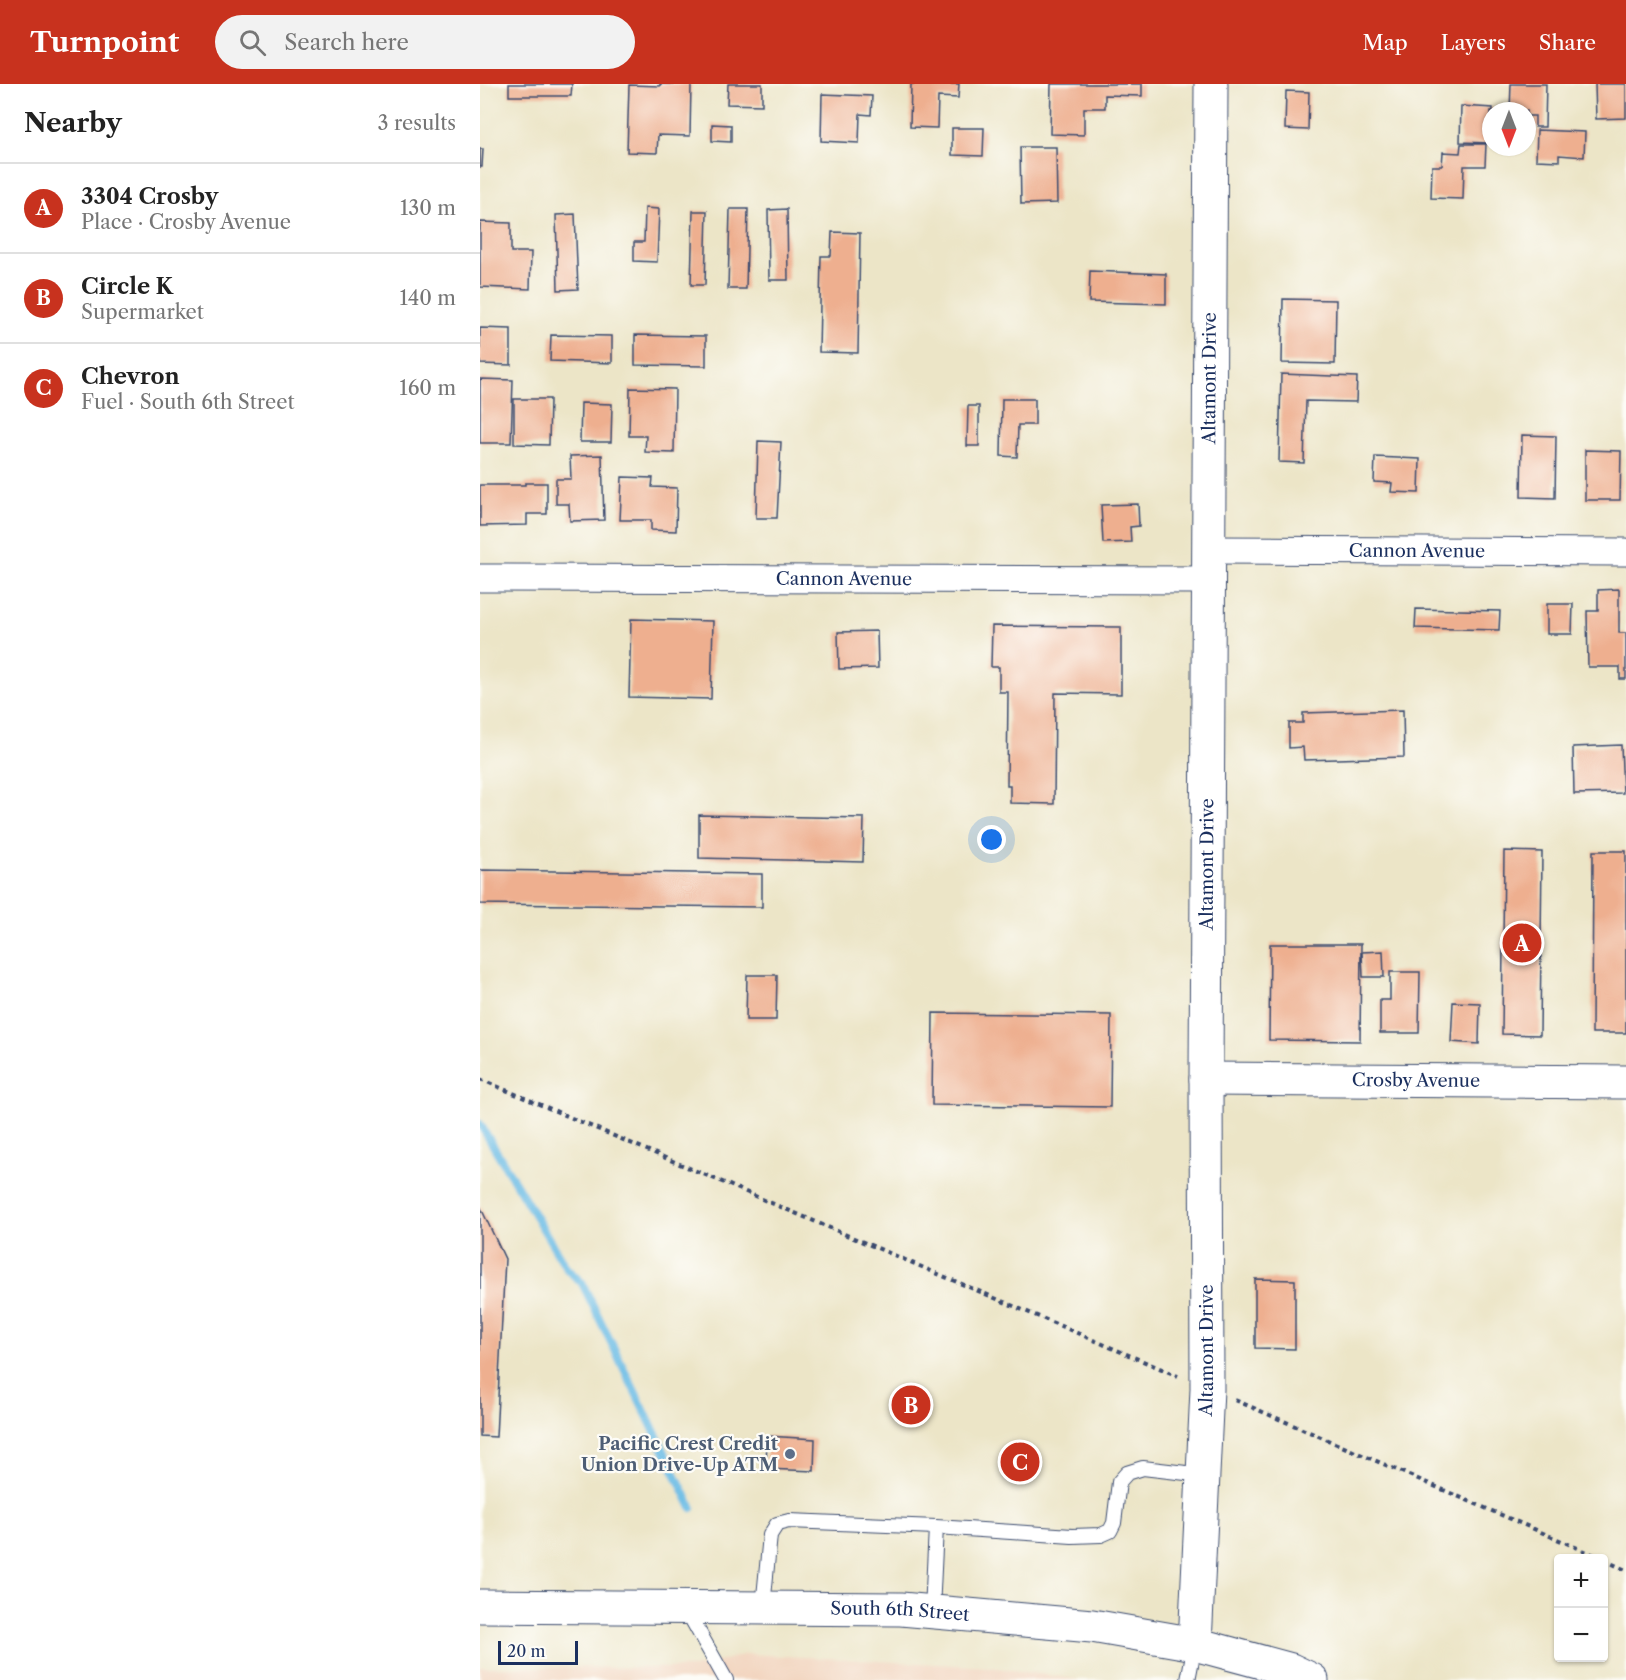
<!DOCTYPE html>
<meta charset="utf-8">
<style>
:root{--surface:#fff;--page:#f2f2f2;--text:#222;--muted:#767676;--line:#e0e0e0;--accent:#c8321e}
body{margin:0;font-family:"Libre Caslon Text",serif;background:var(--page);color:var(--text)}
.controls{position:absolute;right:18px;bottom:18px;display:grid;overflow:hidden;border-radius:6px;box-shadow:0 2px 4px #0004}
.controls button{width:54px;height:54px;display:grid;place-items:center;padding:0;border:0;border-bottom:2px solid var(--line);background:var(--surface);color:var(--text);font:30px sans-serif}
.compass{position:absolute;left:1002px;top:18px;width:54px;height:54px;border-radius:50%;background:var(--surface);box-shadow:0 2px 4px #0004;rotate:180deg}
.scale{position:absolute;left:18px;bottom:15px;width:80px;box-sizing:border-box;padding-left:6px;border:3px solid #1b2f5e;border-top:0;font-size:16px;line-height:21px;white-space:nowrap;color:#1b2f5e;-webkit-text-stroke:4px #fdfcf7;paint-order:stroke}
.you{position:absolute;left:512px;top:756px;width:21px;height:21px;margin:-15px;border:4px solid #fff;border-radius:50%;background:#1a73e8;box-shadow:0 0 0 9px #1a73e833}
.badge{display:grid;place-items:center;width:39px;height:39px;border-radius:50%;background:var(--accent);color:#fff;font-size:20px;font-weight:700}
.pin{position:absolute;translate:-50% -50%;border:3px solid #fff;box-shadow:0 2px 6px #0006}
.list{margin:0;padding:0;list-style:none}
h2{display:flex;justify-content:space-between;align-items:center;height:78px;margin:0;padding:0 24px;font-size:26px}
h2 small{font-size:20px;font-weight:400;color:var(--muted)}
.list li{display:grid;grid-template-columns:39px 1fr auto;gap:18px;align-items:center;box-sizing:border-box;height:90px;padding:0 24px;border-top:2px solid var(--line)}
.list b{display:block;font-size:22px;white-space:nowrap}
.list p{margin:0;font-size:20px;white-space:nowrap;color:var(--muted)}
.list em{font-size:20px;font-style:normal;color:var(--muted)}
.icon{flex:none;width:33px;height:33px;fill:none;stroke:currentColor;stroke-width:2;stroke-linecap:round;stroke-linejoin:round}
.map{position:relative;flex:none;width:1146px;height:1596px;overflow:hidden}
header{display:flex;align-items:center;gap:36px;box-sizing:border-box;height:84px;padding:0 30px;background:var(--accent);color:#fff}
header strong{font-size:28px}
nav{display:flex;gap:33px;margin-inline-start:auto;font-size:21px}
.search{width:420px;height:54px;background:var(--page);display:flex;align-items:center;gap:15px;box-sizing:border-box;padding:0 21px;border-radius:33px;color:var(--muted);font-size:22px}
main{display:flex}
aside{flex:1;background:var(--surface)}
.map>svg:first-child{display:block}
.built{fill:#f2d4be}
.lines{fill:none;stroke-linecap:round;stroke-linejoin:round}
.stream{stroke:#6abce5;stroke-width:8}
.building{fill:#eeaf8f}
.lane-casing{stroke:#3a4a6e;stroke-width:16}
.street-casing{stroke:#3a4a6e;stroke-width:29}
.secondary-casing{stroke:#3a4a6e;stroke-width:35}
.primary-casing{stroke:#3a4a6e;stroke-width:35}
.path{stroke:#3a4a6e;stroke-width:4;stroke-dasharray:4.5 4.5;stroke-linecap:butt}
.lane{stroke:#fff;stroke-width:14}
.street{stroke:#fff;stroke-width:27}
.secondary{stroke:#fff;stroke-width:33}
.primary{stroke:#fff;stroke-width:33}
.service-dot{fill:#5c6f8a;stroke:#fdfcf7;stroke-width:2}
.labels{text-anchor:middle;stroke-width:4.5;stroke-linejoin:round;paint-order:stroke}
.street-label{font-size:18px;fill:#1b2f5e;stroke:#fdfcf7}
.service-label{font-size:18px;font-weight:bold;fill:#4e5e75;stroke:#fdfcf7;text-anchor:end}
</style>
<header>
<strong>Turnpoint</strong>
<div class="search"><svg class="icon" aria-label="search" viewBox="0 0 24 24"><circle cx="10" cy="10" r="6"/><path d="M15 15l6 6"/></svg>Search here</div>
<nav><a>Map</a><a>Layers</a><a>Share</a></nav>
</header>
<main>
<aside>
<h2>Nearby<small>3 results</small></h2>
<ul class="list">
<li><span class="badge">A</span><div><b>3304 Crosby</b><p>Place · Crosby Avenue</p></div><em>130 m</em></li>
<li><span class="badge">B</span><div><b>Circle K</b><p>Supermarket</p></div><em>140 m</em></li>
<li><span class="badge">C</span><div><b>Chevron</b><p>Fuel · South 6th Street</p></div><em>160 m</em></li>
</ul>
</aside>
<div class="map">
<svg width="1146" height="1596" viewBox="0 0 1146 1596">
<rect width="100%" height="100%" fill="#fdfcf7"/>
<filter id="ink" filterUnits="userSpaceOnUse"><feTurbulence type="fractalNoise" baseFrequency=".0167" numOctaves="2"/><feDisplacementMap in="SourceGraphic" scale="12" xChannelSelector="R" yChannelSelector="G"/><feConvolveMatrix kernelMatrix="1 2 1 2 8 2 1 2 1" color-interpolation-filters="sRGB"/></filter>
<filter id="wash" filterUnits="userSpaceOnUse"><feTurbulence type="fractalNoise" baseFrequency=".008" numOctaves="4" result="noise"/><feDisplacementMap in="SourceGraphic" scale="24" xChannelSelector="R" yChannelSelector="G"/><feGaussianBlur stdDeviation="1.35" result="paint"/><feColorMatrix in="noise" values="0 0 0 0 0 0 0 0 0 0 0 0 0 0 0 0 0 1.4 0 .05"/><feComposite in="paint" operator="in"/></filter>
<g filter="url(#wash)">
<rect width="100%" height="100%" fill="#ece5c7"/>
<!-- built -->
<path class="built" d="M 267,1570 L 510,1583 L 600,1596 L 0,1596 L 0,1583 L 213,1584 Z"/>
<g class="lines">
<!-- stream -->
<path class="stream" d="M 0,1040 L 87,1185 L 102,1199 L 212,1424"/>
</g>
<g id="blocks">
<!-- building -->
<path class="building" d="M 29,0 L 92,0 L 91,12 L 29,12 Z
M 180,0 L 211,0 L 210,52 L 178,51 L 177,69 L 147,68 L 149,1 L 180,2 Z
M 248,0 L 282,0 L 282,21 L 247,20 Z
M 431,0 L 479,0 L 478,14 L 458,13 L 457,44 L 430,43 Z
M 571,0 L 662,0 L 662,12 L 625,11 L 625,24 L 604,24 L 604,51 L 570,50 Z
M 1031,0 L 1066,0 L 1065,43 L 1055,43 L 1055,32 L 1047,32 L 1047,27 L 1030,27 Z
M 1115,0 L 1146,0 L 1146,34 L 1116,35 Z
M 806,7 L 829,8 L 828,46 L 805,45 Z
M 342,10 L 392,12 L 391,31 L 380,30 L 379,59 L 341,57 Z
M 981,22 L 1013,24 L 1013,27 L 1011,27 L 1011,59 L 980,58 Z
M 232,40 L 251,41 L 251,58 L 232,57 Z
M 472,44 L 504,44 L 503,72 L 472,71 Z
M 1057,46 L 1105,48 L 1104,73 L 1079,71 L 1079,77 L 1056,76 Z
M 981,60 L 1006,60 L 1005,82 L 984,82 L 983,115 L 951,114 L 952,82 L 962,82 L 963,68 L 980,69 Z
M 540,63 L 576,63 L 577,119 L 541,120 Z
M 0,65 L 3,65 L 2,83 L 0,83 Z
M 165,124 L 179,125 L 177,178 L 154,177 L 154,158 L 164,158 Z
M 250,125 L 268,125 L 266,205 L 248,205 Z
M 307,125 L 308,196 L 289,196 L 288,126 Z
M 213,127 L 227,127 L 225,201 L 211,201 Z
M 95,130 L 98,205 L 78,206 L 76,131 Z
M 0,138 L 31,139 L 31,168 L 51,168 L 50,205 L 0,203 Z
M 352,148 L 380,149 L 378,269 L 339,268 L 341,172 L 351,172 Z
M 610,187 L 686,190 L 686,220 L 609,218 Z
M 803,215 L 856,216 L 855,280 L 802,279 Z
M 0,244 L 31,245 L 31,281 L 0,280 Z
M 71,251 L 132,252 L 132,279 L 70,277 Z
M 155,251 L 226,252 L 226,282 L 155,281 Z
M 801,290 L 877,293 L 876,318 L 826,317 L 824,379 L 799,378 Z
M 0,295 L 33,296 L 31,359 L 0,359 Z
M 150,304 L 195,305 L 194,369 L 165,368 L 166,352 L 149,352 Z
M 34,315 L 70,315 L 69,361 L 34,360 Z
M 522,315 L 555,315 L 555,341 L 538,341 L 537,373 L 521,372 Z
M 101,319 L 132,320 L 131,358 L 100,358 Z
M 488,322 L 499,322 L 499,362 L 487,362 Z
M 1042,351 L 1076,352 L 1075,414 L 1041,413 Z
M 278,357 L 301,358 L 297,434 L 276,434 Z
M 1105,366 L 1141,367 L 1140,416 L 1105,416 Z
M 122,371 L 124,436 L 90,437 L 89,420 L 76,420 L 76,395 L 91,395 L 90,372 Z
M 895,373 L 940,375 L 939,409 L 911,408 L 912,399 L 894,398 Z
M 142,393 L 173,394 L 172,403 L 197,404 L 196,447 L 171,446 L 171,436 L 140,436 Z
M 45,399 L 67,399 L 67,430 L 47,430 L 47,441 L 0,442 L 0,401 L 45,401 Z
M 658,420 L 659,442 L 650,443 L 651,458 L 623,459 L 621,421 Z
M 1139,505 L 1139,549 L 1146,549 L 1146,595 L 1140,595 L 1140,583 L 1108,583 L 1107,527 L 1118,527 L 1118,506 Z
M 1067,520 L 1093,520 L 1092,550 L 1067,550 Z
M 936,525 L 1020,527 L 1019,546 L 935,544 Z
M 151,535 L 233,537 L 231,615 L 149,613 Z
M 512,542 L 641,543 L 641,610 L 575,609 L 574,720 L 530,719 L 530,702 L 527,702 L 528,608 L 519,608 L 519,583 L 511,583 Z
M 397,547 L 398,584 L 359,585 L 358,548 Z
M 923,626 L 924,673 L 824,676 L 823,663 L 809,664 L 809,639 L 823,639 L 823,629 Z
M 1141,661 L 1143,709 L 1094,710 L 1093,663 Z
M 219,731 L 384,734 L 383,778 L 219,774 Z
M 1024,767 L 1062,768 L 1060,951 L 1022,950 Z
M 1113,767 L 1146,767 L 1146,949 L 1112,949 Z
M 0,786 L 282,790 L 282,823 L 0,820 Z
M 790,860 L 881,860 L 880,957 L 789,956 Z
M 903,867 L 904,893 L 883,893 L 882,868 Z
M 910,888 L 940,888 L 939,949 L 900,949 L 900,916 L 910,916 Z
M 267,891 L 297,891 L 296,936 L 266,936 Z
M 973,918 L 1000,919 L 999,960 L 971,958 Z
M 453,929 L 631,931 L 630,1023 L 452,1021 Z
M 0,1122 L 25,1175 L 16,1353 L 0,1352 Z
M 775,1195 L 815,1196 L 815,1265 L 775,1264 Z
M 287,1352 L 335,1355 L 334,1387 L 286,1385 Z"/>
</g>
</g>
<g filter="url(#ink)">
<use href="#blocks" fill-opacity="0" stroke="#3a4a6e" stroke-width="1.5"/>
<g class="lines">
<defs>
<path id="lane" d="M 283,1523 L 290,1451 L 297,1440 L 309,1437 L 456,1443 L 592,1452 L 621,1451 L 630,1447 L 634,1439 L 639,1398 L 647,1389 L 663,1384 L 723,1391
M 206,1525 L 246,1596
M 452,1527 L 456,1443
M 708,1596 L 715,1560"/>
<g id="street">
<path id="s1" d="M 729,466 L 1146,468"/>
<path id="s2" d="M 0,494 L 728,496"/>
</g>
<g id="secondary">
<path id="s3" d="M 726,995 L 1146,998"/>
<path id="s4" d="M 715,1560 L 727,1305 L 726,995 L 731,0"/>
</g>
<g id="primary">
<path id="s5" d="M 0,1522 L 421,1525 L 612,1542 L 715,1560 L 811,1586 L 832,1596"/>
</g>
</defs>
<!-- lane casing -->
<use href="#lane" class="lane-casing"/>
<!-- street casing -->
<use href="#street" class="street-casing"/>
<!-- secondary casing -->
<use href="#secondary" class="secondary-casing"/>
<!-- primary casing -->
<use href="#primary" class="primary-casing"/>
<!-- path -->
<path class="path" d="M 0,995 L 698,1292
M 755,1316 L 1121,1474
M 1124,1476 L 1146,1486"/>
<!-- lane -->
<use href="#lane" class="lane"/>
<!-- street -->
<use href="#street" class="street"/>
<!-- secondary -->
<use href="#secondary" class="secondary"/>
<!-- primary -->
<use href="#primary" class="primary"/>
</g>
</g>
<!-- markers -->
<circle class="service-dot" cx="310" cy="1370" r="6"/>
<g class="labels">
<!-- street labels -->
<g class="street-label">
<text dy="6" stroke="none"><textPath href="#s4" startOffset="1266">Altamont Drive</textPath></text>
<text dy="6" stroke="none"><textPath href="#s1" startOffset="208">Cannon Avenue</textPath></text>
<text dy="6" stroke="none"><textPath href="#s2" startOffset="364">Cannon Avenue</textPath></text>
<text dy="6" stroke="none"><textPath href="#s4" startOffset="780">Altamont Drive</textPath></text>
<text dy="6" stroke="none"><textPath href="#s3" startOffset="210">Crosby Avenue</textPath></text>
<text dy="6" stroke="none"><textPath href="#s4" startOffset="294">Altamont Drive</textPath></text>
<text dy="6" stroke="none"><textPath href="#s5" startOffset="420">South 6th Street</textPath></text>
</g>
<!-- service labels -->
<g class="service-label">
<text x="298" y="1366">Pacific Crest Credit<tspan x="298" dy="21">Union Drive-Up ATM</tspan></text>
</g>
</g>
</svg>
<div class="controls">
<button>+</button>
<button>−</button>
</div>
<svg class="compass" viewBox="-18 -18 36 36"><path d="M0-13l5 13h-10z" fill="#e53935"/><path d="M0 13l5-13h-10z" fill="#767676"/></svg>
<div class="scale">20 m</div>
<div class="you"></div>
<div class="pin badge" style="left:1042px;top:859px">A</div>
<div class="pin badge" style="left:431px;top:1321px">B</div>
<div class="pin badge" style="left:540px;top:1378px">C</div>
</div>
</main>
